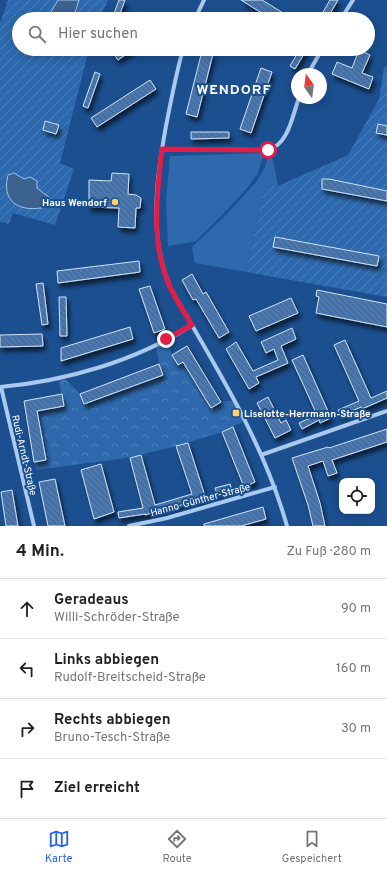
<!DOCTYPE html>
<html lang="de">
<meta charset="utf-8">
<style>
:root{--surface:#fff;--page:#f2f2f2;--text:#222;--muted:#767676;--line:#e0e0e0;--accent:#2563eb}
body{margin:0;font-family:Overpass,sans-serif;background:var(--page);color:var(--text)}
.controls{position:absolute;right:12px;bottom:12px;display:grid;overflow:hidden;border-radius:8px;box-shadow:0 2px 10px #0003}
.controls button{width:36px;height:36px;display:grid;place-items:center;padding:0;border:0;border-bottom:1px solid var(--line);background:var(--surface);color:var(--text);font:20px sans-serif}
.compass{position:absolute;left:291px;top:68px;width:36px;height:36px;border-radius:50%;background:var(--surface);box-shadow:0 2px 10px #0003;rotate:346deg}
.stop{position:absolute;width:12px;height:12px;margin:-9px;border:3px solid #e11d48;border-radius:50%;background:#fff}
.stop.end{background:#e11d48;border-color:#fff;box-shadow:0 1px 4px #0008}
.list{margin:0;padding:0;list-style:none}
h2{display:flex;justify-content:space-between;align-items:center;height:52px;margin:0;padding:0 16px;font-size:17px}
h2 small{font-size:13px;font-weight:400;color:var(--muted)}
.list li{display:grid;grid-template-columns:26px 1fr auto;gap:12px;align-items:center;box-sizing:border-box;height:60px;padding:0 16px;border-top:1px solid var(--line)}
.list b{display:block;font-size:15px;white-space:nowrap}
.list p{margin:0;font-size:13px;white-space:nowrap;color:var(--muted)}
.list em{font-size:13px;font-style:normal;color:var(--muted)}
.icon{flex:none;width:22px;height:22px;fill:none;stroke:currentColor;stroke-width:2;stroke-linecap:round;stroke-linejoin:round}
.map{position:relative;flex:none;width:387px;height:526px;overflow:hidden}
.search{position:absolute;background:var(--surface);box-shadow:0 2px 10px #0003;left:12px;right:12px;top:12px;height:44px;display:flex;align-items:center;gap:10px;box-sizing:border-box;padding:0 14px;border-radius:22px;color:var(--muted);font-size:15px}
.sheet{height:292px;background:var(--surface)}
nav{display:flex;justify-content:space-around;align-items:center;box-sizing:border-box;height:56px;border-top:1px solid var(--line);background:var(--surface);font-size:11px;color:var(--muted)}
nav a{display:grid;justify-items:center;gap:2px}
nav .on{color:var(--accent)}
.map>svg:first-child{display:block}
.grass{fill:#2e69ad}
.park{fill:url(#park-crowns)}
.garden{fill:url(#garden-furrows)}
.water{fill:#3c6290;stroke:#9cc4f0}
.building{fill:url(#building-back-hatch);stroke:#cfe3fa;filter:url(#shadow)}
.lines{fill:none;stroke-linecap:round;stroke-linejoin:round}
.minor{stroke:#a9c9ee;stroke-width:4}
.route{stroke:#e11d48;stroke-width:5}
.poi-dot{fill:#ffd166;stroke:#1b4f8f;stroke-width:1.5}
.labels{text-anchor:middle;stroke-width:4;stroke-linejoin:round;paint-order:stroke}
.poi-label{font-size:10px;font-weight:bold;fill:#fff;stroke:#1b4f8f;text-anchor:end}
.street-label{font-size:10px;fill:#fff;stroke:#1b4f8f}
.district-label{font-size:14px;font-weight:bold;letter-spacing:1px;fill:#fff;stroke:#1b4f8f}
</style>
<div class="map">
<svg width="387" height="526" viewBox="0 0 387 526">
<defs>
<pattern id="park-crowns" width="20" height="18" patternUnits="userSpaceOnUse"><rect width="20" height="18" fill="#2e69ad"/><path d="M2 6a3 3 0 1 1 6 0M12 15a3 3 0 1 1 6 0" fill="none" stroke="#4d80b9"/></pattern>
<pattern id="garden-furrows" width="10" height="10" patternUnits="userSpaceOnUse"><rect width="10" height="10" fill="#2e69ad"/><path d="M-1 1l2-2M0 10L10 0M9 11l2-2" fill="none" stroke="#4d80b9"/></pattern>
<pattern id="building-back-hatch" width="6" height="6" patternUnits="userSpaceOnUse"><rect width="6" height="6" fill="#4478b7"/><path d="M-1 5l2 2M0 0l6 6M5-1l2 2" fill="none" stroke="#486282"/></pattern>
<filter id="shadow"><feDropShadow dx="2.5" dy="4.5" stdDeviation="2" flood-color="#0009"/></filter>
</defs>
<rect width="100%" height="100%" fill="#1b4f8f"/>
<!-- grass -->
<path class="grass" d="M 264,153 L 258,173 L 248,187 L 229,208 L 196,241 L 187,243 L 168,246 L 166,201 L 170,156 Z
M 269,154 L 273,160 L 278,185 L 264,187 L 246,272 L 195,263 L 192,247 L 226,215 L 257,181 L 265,167 Z"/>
<!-- park -->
<path class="park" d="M 166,339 L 172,355 L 178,365 L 183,362 L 211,408 L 221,402 L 236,400 L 246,420 L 222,432 L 173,447 L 126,458 L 36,470 L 34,462 L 46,460 L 37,411 L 64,406 L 58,378 L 63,377 L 80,394 L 84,404 L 163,375 L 159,364 L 156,344 Z"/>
<!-- garden -->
<path class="garden" d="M 8,0 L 108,0 L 99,19 L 19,19 L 19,49 L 89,49 L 60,163 L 74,169 L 55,225 L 13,213 L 9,224 L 0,222 L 0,23 Z
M 384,67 L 387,67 L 387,297 L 246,272 L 264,187 L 280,185 L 348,155 L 379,99 Z"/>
<!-- water -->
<path class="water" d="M 58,0 L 79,0 L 73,19 L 47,19 Z
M 14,173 L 24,179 L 30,177 L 37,181 L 37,188 L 50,198 L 50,206 C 26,213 0,207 8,175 Z"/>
<!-- building -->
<path class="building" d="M 119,0 L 125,0 L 118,19 L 112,19 Z
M 241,0 L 262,0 L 293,19 L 271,19 Z
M 330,0 L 338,0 L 327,19 L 319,19 Z
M 111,49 L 134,49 L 118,60 Z
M 300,49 L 307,49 L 295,69 L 290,66 Z
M 359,50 L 370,55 L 362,73 L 373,77 L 369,89 L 332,74 L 337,62 L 352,68 Z
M 202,51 L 213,54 L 197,117 L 186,114 Z
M 261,68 L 272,72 L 251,133 L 240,129 Z
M 95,72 L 100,74 L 88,108 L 83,106 Z
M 150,80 L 156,89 L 97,127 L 91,118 Z
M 45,121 L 59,125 L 56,134 L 43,130 Z
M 378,124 L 387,126 L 387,135 L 376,133 Z
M 191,132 L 229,132 L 229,138 L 191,139 Z
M 112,173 L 129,174 L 128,194 L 136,195 L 141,198 L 140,208 L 136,208 L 135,228 L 118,227 L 119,208 L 89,207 L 89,180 L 111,181 Z
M 322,179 L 329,179 L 387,191 L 387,201 L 322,189 Z
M 275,237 L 379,256 L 377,266 L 273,247 Z
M 139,261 L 140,272 L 58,283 L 57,271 Z
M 192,274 L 203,294 L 206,292 L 229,332 L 219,338 L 196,299 L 193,300 L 182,280 Z
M 43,283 L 48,324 L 42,325 L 36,284 Z
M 150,286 L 165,329 L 154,333 L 139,289 Z
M 317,290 L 387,304 L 387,327 L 316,313 L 319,297 L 316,296 Z
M 59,297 L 66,297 L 67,336 L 60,336 Z
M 291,298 L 298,313 L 256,331 L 249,316 Z
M 130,327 L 133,339 L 61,361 L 61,348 Z
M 292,328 L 296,339 L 281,346 L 288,363 L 256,377 L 259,383 L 249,389 L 226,349 L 236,342 L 253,371 L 278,360 L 274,349 L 266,353 L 261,342 Z
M 42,334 L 43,346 L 0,347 L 0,335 Z
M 345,340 L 371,398 L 387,391 L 387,398 L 362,409 L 361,407 L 341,416 L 338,410 L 359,401 L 334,345 Z
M 187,346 L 221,402 L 211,408 L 183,362 L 178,365 L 172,355 Z
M 303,355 L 331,418 L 320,423 L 319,420 L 302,429 L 299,423 L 317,415 L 292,360 Z
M 159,364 L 163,375 L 84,404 L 80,394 Z
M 62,394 L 64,406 L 37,411 L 46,460 L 34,462 L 24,401 Z
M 268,397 L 281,423 L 286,420 L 291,430 L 275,438 L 257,403 Z
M 233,427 L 255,482 L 244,487 L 222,432 Z
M 387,429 L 387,442 L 332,460 L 337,473 L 328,476 L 323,461 L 308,466 L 320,503 L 325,526 L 313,526 L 308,505 L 292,458 L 328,447 L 329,448 Z
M 188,443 L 206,499 L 195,503 L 194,500 L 145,515 L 145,514 L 119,518 L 118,512 L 143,508 L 130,458 L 141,455 L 155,505 L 192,494 L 176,446 Z
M 101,464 L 114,512 L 94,519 L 81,470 Z
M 55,479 L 65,526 L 48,526 L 39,482 Z
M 230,484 L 232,490 L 217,494 L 215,488 Z
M 12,490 L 18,526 L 6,526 L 1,492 Z
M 263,507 L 266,519 L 241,526 L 204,526 L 204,524 Z"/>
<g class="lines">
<!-- minor -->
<path class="minor" d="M 195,19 L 204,0
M 341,19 L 353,0
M 183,49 C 176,74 171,100 166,126 C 156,180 148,240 172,291 C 216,367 263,441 287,526
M 308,74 L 322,49
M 162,149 L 268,150 C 289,144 292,116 299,98
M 0,387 C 66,381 136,361 192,325
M 1,387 L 34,526
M 261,455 L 387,411
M 129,526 L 167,518 L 275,487"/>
</g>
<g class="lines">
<!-- route -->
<path class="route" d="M 166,339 L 192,325 C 183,310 173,296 167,280 C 151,239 157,192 162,149 L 268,150"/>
</g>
<!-- markers -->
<g class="poi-dot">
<circle cx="115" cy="202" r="4"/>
<rect x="232" y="409" width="8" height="8" rx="2"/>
</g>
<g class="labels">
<!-- poi labels -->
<g class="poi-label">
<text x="107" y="206">Haus Wendorf</text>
<text x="244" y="417" text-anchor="start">Liselotte-Herrmann-Straße</text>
</g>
<!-- street labels -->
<g class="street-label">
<text transform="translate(25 455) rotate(77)" y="4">Rudi-Arndt-Straße</text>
<text transform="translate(200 499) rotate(-15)" y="4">Hanno-Günther-Straße</text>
</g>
<!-- district labels -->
<g class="district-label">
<text x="234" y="94">WENDORF</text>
</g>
</g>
</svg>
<div class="controls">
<button><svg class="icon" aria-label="locate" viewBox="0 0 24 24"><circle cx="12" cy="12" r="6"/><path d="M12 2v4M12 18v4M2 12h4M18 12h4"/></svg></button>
</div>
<svg class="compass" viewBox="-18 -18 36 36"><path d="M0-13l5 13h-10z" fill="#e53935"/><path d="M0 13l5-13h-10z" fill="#767676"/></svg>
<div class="stop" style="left:268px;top:150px"></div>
<div class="stop end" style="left:166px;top:339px"></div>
<div class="search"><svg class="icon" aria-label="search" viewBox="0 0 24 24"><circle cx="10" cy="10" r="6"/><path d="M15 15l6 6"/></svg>Hier suchen</div>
</div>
<section class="sheet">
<h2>4 Min.<small>Zu Fuß · 280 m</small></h2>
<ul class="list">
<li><svg class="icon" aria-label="ahead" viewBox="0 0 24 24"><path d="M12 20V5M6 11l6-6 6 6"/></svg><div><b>Geradeaus</b><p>Willi-Schröder-Straße</p></div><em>90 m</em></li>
<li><svg class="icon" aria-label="left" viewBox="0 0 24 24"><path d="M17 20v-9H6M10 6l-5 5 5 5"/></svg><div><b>Links abbiegen</b><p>Rudolf-Breitscheid-Straße</p></div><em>160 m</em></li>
<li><svg class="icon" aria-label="right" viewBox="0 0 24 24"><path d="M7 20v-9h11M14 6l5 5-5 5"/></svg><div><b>Rechts abbiegen</b><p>Bruno-Tesch-Straße</p></div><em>30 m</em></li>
<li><svg class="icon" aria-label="arrive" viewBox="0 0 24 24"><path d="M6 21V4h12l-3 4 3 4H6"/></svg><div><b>Ziel erreicht</b></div></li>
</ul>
</section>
<nav>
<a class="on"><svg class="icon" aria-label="map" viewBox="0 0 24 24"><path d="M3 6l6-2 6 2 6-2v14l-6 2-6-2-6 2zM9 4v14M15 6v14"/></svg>Karte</a>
<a><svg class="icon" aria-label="directions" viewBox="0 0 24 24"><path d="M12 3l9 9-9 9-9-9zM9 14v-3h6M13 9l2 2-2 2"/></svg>Route</a>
<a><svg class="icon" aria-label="saved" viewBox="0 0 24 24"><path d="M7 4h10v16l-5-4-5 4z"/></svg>Gespeichert</a>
</nav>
